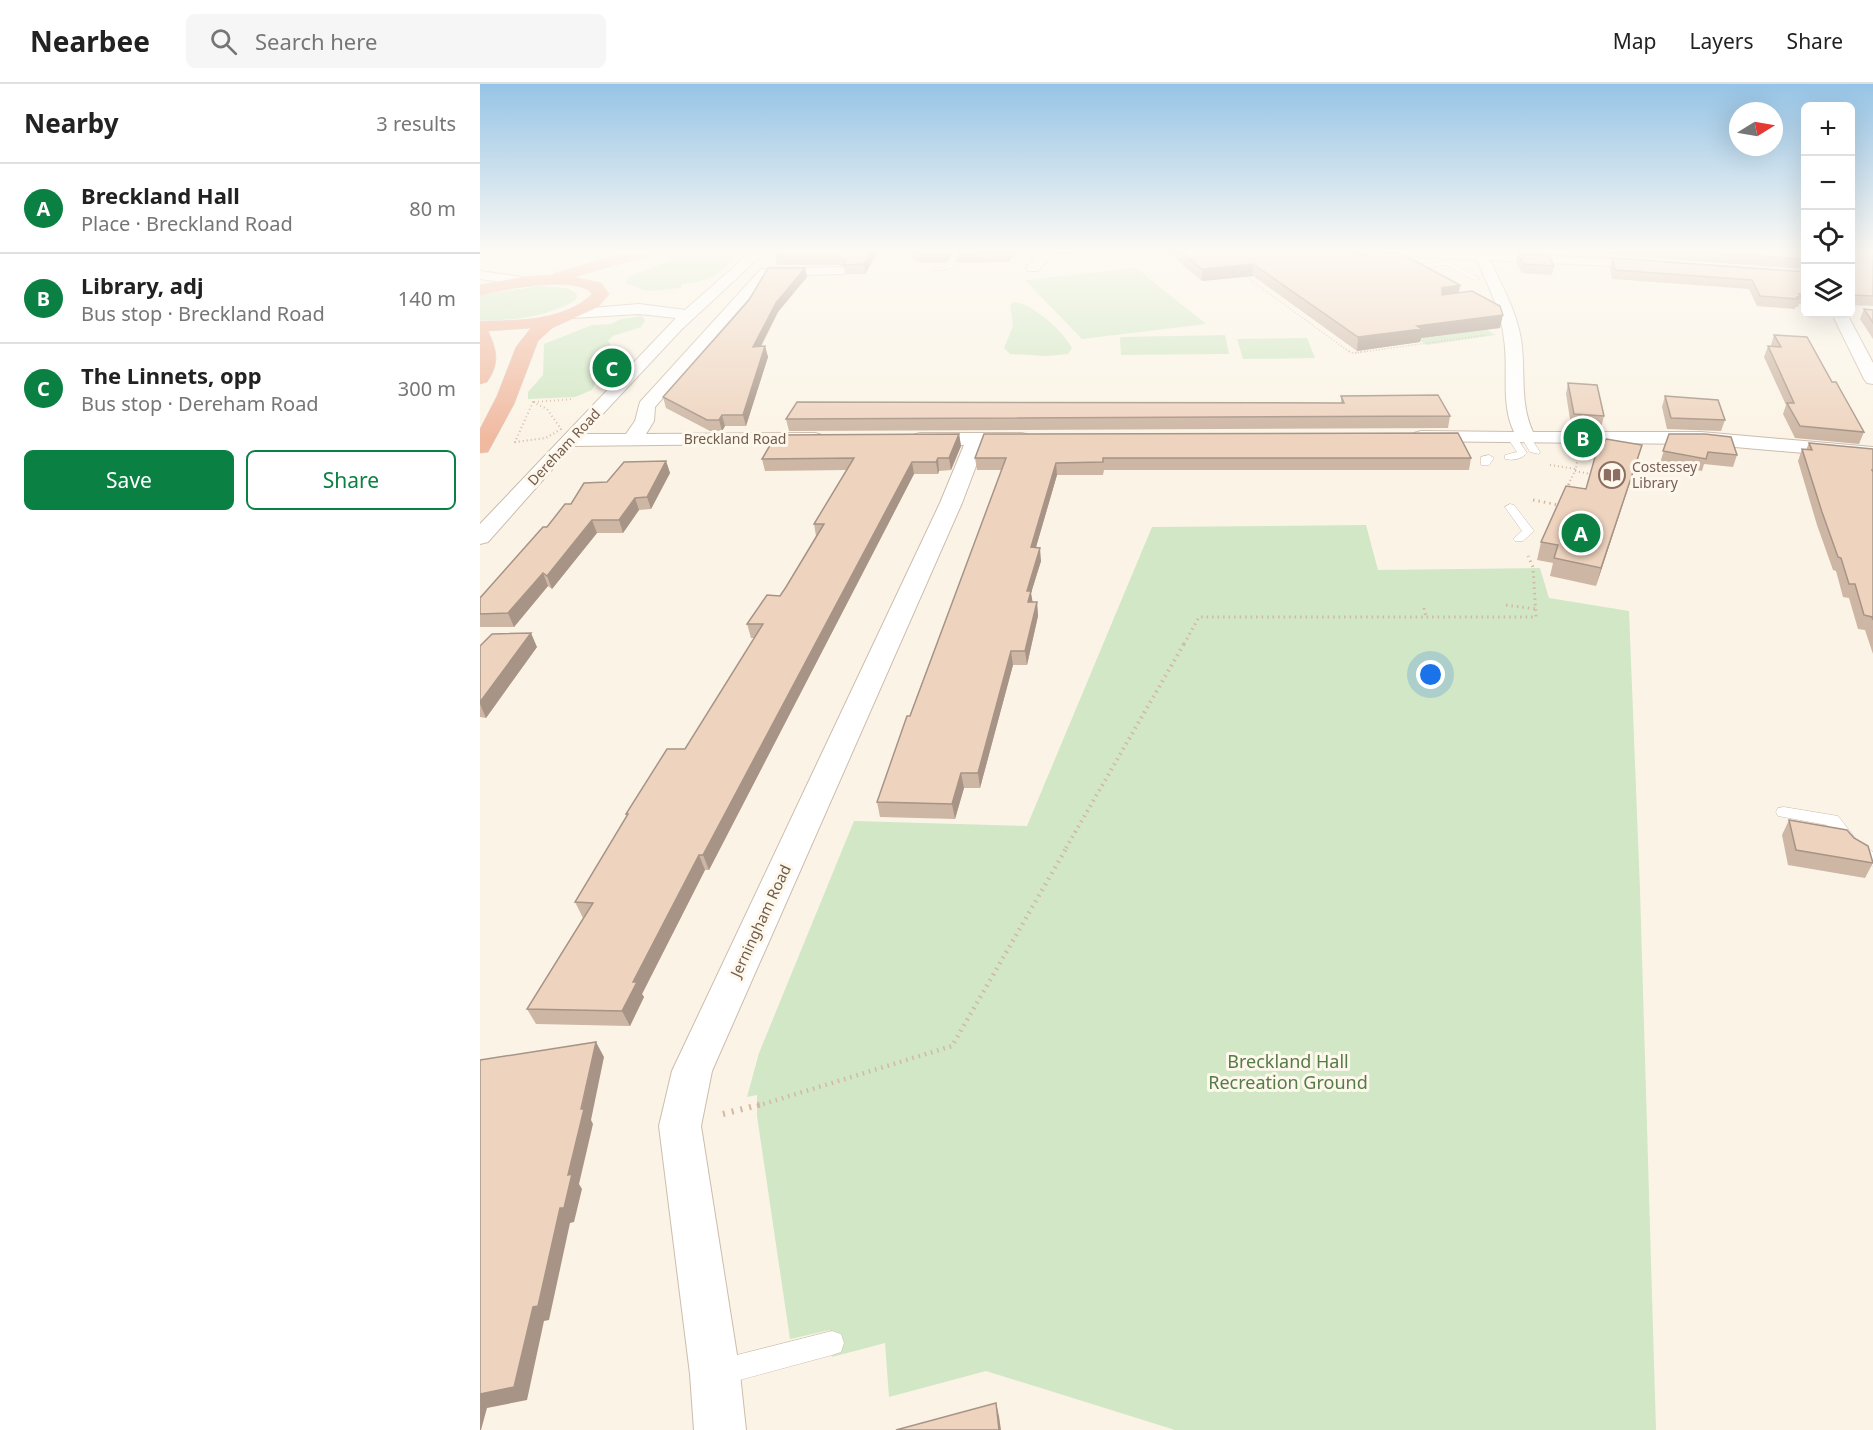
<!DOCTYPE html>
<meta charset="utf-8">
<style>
:root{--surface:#fff;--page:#f6f6f6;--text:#222;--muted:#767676;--line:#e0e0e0;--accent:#0b8043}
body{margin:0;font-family:"Noto Sans",sans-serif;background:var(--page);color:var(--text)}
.controls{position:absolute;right:18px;top:18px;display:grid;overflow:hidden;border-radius:9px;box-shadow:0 6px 24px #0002}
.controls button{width:54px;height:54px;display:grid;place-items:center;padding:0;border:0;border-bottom:2px solid var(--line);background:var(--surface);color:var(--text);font:30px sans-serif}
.compass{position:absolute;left:1249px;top:18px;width:54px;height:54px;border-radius:50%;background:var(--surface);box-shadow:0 6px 24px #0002;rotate:79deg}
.you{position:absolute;left:951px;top:591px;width:21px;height:21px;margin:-15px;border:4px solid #fff;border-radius:50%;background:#1a73e8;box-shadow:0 0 0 9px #1a73e833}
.badge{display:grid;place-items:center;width:39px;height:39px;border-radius:50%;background:var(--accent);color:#fff;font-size:20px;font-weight:700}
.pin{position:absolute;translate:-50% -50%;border:3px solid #fff;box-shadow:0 2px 6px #0006}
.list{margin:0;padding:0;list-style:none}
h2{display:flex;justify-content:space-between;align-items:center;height:78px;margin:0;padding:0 24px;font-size:26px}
h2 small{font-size:20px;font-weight:400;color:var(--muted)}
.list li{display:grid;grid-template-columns:39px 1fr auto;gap:18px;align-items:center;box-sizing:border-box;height:90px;padding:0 24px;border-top:2px solid var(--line)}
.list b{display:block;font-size:22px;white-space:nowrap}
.list p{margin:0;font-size:20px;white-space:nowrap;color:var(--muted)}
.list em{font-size:20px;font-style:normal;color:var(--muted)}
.actions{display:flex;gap:12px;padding:18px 24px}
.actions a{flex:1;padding:14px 0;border:2px solid var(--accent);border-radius:9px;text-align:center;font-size:21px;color:var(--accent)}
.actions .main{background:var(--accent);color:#fff}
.icon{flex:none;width:33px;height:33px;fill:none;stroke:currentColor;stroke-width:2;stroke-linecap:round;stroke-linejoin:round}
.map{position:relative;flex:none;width:1393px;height:1346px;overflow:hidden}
header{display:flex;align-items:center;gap:36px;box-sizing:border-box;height:84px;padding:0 30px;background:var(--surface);border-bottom:2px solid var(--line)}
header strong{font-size:28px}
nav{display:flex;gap:33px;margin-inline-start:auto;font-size:21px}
.search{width:420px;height:54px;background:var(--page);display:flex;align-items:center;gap:15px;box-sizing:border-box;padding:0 21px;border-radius:9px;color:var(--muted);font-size:22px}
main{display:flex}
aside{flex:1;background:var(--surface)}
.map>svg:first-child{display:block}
.green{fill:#d1e7c5}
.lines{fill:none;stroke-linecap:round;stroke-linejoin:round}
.lane-casing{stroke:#ccbcad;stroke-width:1}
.street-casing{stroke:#ccbcad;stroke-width:2}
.highway-casing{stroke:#d8d1cd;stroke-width:1}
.path-far5{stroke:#d3b8a2;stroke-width:1.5;stroke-dasharray:1 2;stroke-linecap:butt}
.path-far4{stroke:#d3b8a2;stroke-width:2;stroke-dasharray:1 3;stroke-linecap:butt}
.path-far3{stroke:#d3b8a2;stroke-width:3;stroke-dasharray:1.5 4;stroke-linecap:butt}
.path-far2{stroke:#d3b8a2;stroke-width:4;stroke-dasharray:1.5 4.5;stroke-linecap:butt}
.path-far1{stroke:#d3b8a2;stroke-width:4.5;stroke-dasharray:1.5 5;stroke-linecap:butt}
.path{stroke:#d3b8a2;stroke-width:6;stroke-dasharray:2 7;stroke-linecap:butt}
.lane{fill:#fff;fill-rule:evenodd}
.street{fill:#fff;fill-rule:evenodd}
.highway{fill:#f0baa1;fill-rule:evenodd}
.wall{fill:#cdb6a4}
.shaded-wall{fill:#a79486}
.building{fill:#eed4bf;stroke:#a79486;stroke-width:1.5}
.labels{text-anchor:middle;stroke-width:6;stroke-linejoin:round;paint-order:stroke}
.far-street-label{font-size:14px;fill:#725c4c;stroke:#fef8ec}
.far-education-label{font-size:14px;fill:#785e54;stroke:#fef8ec;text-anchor:start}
.street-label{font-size:15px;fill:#725c4c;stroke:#fef8ec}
.near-park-label{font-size:18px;fill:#547c48;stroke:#fef8ec}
</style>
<header>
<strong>Nearbee</strong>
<div class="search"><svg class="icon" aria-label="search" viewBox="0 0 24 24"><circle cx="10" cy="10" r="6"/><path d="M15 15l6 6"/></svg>Search here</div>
<nav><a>Map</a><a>Layers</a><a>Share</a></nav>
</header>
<main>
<aside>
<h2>Nearby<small>3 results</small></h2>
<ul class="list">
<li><span class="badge">A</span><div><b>Breckland Hall</b><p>Place · Breckland Road</p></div><em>80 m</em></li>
<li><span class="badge">B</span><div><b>Library, adj</b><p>Bus stop · Breckland Road</p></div><em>140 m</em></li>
<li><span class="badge">C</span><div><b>The Linnets, opp</b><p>Bus stop · Dereham Road</p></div><em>300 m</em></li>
</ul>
<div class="actions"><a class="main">Save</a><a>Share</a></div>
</aside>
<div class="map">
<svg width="1393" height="1346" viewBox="0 0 1393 1346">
<rect width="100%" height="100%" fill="#fbf4e6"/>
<!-- green -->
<path class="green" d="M 201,166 L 263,166 L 251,174 L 253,176 C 234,194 228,197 202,200 L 201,204 L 167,207 L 145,199 L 150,192 L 189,177 L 189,173 L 184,172 L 202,167 Z
M 656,184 L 726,240 L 602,255 L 545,196 Z
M 60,202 L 87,204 L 97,210 L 96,216 C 67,233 33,237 0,236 L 0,211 Z
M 534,218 C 552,219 584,248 592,264 L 588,270 L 567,272 L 530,270 L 524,264 L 533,242 L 530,221 Z
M 162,232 L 165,237 L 161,243 L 133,252 L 128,257 L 139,274 L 124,283 L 112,306 L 95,313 L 48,315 L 48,308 L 63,291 L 64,260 L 112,241 L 131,240 L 141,235 Z
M 988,235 L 1016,251 L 947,261 L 920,243 Z
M 745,251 L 749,270 L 641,271 L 640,253 Z
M 827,254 L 835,274 L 763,275 L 757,255 Z
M 886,441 L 898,486 L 1060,484 L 1069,514 L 1149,527 L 1160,806 L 1176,1346 L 695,1346 L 506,1287 L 409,1313 L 405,1259 L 352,1273 L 350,1246 L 310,1255 L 277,1032 L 277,1011 L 267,1013 L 279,969 L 374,737 L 547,742 L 672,443 Z"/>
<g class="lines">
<defs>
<path id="lane" d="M 56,166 L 62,166 L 64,168 L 61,170 Z
M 475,166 L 481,166 L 472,184 L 454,187 L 454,185 L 467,182 Z
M 17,168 L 24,171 L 48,169 L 51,171 L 23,175 L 15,171 Z
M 968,177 L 1000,195 L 994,196 L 967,181 L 933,184 L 930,182 Z
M 1032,350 L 1035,351 L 1047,369 C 1042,375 1033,377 1025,375 L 1025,371 L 1037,368 L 1027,353 Z
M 1046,350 L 1049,351 L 1060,368 L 1059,370 L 1050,368 L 1041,353 Z
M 1009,371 L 1014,374 L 1009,381 L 1001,381 L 1001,373 Z
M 1030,420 L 1034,421 L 1054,447 L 1043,457 L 1035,457 L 1033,455 L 1042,447 L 1025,423 Z
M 1304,723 L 1358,732 L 1379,759 L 1393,768 L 1393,782 L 1367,767 L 1347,741 L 1298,732 L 1296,728 L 1298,724 Z
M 352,1247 L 361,1250 L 364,1259 L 361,1268 L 352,1271 L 241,1301 L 232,1297 L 228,1288 L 232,1279 L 241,1275 Z"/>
<path id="street" d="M 273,166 L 287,166 L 201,246 L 104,350 L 146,350 L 155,337 L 160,318 L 281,185 L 359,183 L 364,184 L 366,187 L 364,190 L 288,192 L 175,323 L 174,337 L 166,350 L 335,349 L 342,351 L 345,355 L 342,359 L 93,362 L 8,458 L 0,460 L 0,440 L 196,234 L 159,230 L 93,234 L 85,229 L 88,226 L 159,220 L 205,226 Z
M 561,166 L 575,166 L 558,187 L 548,187 L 546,184 Z
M 875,166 L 955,166 L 1178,177 L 1180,180 L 1178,183 L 1173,184 L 1010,176 C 1022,202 1036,226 1041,255 C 1046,286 1039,318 1053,348 L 1221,348 L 1393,363 L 1393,375 L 1221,360 L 934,357 L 931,353 L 934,349 L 941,347 L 1034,348 C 1020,318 1029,286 1024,255 C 1021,226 1008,202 997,176 L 882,170 Z
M 0,187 L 49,194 L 56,198 L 49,202 L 0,195 Z
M 1352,230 L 1367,230 L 1393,279 L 1393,300 L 1387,299 L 1384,295 Z
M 440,349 L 542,349 L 549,351 L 552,355 L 549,359 L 504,361 L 482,419 L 232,987 L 221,1042 L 260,1290 L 266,1346 L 214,1346 L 210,1290 L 179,1042 L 192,987 L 460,419 L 484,361 L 433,359 L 430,355 L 433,351 Z"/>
<path id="highway" d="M 158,166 L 180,166 L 178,169 L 94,193 L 121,199 L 129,210 L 118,223 L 72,244 L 58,257 L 34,320 L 8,368 L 0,369 L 0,345 L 17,312 L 36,263 L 51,244 L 8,247 C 17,266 20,279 7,298 L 0,300 L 0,237 C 36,237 85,237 112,210 C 98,190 21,206 0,211 L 0,201 L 42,193 L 73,191 L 75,189 Z"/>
</defs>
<!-- lane casing -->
<use href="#lane" class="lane-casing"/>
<!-- street casing -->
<use href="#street" class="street-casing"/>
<!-- highway casing -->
<use href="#highway" class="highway-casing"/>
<!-- path-far5 -->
<path class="path-far5" d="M 764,191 L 871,269
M 875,269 L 1006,251"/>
<!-- path-far4 -->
<path class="path-far4" d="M 869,267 L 872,269 L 887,267
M 53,318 L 67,325 L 81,345 L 66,354 L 35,358 Z
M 54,318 L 94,315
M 1070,381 L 1096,385 L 1097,378
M 1095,387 L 1111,390
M 1090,397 L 1096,385"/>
<!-- path-far3 -->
<path class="path-far3" d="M 1086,406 L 1091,396
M 1053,416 L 1079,421
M 1026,521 L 1056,525
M 944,524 L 946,533
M 704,560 L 719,533 L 1056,533 L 1053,483 L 1048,472"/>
<!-- path-far2 -->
<path class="path-far2" d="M 586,764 L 705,558"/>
<!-- path-far1 -->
<path class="path-far1" d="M 277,1022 L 472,962 L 587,763"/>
<!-- path -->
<path class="path" d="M 243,1030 L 282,1020"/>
<!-- lane -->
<use href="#lane" class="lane"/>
<!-- street -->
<use href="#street" class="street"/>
<!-- highway -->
<use href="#highway" class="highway"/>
</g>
<!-- wall -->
<path class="wall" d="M 399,166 L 385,190 L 365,190 L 364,184 L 359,181 L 297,181 L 295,172 Z
M 421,166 L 474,166 L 466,179 L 441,179 Z
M 478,166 L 559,166 L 555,170 L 537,169 L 528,178 L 477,179 L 476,170 Z
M 574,166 L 599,166 L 595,171 L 574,170 Z
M 685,166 L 896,166 L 895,168 L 980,201 L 979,209 L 1020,244 L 941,254 L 940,258 L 877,267 L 773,192 L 722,197 Z
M 1027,166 L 1073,166 L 1073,168 L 1028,167 Z
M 1127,166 L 1326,166 L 1326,185 L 1128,171 Z
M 1371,166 L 1393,166 L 1393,222 L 1371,221 Z
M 1037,170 L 1074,182 L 1072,191 L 1042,189 L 1036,179 Z
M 1132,174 L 1326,188 L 1326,220 L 1319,220 L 1318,223 L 1315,223 L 1315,225 L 1277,222 L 1269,205 L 1132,195 L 1130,183 Z
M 325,184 L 327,193 L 298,228 L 281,263 L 285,262 L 288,273 L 266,342 L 245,342 L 242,347 L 230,347 L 186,324 L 183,313 Z
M 1384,225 L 1393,226 L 1393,255 L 1380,235 Z
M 1294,251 L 1352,298 L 1384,348 L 1379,360 L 1315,354 L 1303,330 L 1306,321 L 1284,273 L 1288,262 L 1292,263 L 1291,261 Z
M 1088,299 L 1124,332 L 1121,344 L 1091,341 L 1086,310 Z
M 861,312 L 970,332 L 968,344 L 309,347 L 306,335 L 861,319 Z
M 1185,312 L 1245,336 L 1241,347 L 1187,345 L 1182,323 Z
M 479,350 L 481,362 L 471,386 L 459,387 L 458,390 L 434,390 L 229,786 L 225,786 L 162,910 L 164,913 L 150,942 L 56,940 L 47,925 L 103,834 L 95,818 L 147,732 L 146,730 L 205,665 L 275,554 L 271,554 L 267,540 L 300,512 L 306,503 L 336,452 L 334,440 L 367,386 L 285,387 L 282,375 Z
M 1189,350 L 1257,371 L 1253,383 L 1224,380 L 1222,387 L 1180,379 Z
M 1329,359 L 1393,365 L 1393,570 L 1385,546 L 1378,545 L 1369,514 L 1363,513 L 1356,487 L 1353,486 L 1337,441 L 1318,377 L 1322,365 L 1326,366 Z
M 1162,361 L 1116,502 L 1070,492 L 1073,479 L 1057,476 L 1061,458 L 1106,405 Z
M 495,374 L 991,374 L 989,386 L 624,386 L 623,391 L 577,391 L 556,463 L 561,477 L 551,509 L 552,518 L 557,518 L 558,532 L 547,581 L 533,581 L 500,704 L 484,704 L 475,735 L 400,733 L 397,718 L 522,386 L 497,386 Z
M 186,377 L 190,389 L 171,425 L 159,426 L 143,449 L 117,449 L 72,505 L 68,502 L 34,543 L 0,543 L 0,514 L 67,443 L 91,420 L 127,398 Z
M 0,562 L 57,563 L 6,634 L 0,633 Z
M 1309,736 L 1393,779 L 1385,794 L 1308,781 L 1302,751 Z"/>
<!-- shaded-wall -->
<path class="shaded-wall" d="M 393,166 L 399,166 L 385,190 L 384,180 Z
M 468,166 L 474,166 L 466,179 L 465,170 Z
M 530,166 L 536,166 L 537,169 L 528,178 L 527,169 Z
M 594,166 L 599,166 L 595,171 Z
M 773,180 L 773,192 L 722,197 L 722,185 Z
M 325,184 L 327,193 L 298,228 L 275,273 L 273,263 L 296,219 Z
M 980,201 L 978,214 L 960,217 L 962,204 Z
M 1023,231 L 1020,244 L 941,254 L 940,258 L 877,267 L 878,253 L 937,242 Z
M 285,262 L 288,273 L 266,342 L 263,331 Z
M 242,331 L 245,342 L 242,347 L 239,336 Z
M 479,350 L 481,362 L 471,386 L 469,374 Z
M 1162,361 L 1157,377 L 1116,502 L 1121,484 Z
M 458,374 L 459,387 L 458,390 L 456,378 Z
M 186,377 L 190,389 L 171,425 L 167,413 Z
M 432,378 L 434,390 L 229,786 L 223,771 Z
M 576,379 L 577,391 L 552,477 L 551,463 Z
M 155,414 L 159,426 L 143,449 L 139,436 Z
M 112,436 L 117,449 L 72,505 L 67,492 Z
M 560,464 L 561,477 L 551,509 L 553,520 L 549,532 L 547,507 Z
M 63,489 L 68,502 L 34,543 L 28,529 Z
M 557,518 L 558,532 L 547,581 L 545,567 Z
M 51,549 L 57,563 L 6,634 L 0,620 L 0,618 Z
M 531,567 L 533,581 L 500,704 L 498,689 Z
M 481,689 L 484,704 L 475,735 L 472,720 Z
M 219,771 L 225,786 L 162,910 L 164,913 L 150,942 L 142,927 L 153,898 Z
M 116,958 L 124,973 L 111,1036 L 113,1040 L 99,1100 L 102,1105 L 94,1138 L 90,1139 L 69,1236 L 64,1237 L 47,1316 L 7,1324 L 1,1346 L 0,1346 L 0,1310 L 53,1223 L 80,1124 Z
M 516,1319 L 519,1332 L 521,1346 L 519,1346 Z"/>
<!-- building -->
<path class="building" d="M 299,166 L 393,166 L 384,180 L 364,181 L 366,177 L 357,172 L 295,172 Z
M 433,166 L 468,166 L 465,170 L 440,170 Z
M 478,166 L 530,166 L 527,169 L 476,170 Z
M 699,166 L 868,166 L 881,172 L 889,170 L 888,167 L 885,166 L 894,166 L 893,168 L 922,170 L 980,201 L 962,204 L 962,211 L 992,207 L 1020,222 L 1023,231 L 937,242 L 942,245 L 878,253 L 773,180 L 722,185 Z
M 1183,166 L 1326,166 L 1326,175 Z
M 1371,166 L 1393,166 L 1393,212 L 1374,211 L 1371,214 Z
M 1037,170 L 1069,172 L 1074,182 L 1044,180 Z
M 1132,174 L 1326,188 L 1326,210 L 1319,210 L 1321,213 L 1317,213 L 1318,215 L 1280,212 L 1272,196 L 1135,186 Z
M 288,184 L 325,184 L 296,219 L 273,263 L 285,262 L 263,331 L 242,331 L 239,336 L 227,336 L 183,313 L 269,216 Z
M 1384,225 L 1393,226 L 1393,239 Z
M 1294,251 L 1327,253 L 1352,298 L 1356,298 L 1384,348 L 1320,342 L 1307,319 L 1314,319 L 1288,262 L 1301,263 Z
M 1088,299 L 1117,301 L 1124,332 L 1094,330 Z
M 958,311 L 970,332 L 306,335 L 317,318 L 864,319 L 861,312 Z
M 1185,312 L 1238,316 L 1245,336 L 1191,334 Z
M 978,349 L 991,374 L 623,374 L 623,378 L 576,379 L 551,463 L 560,464 L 547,507 L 551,507 L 548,518 L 557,518 L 545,567 L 531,567 L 498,689 L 481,689 L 472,720 L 397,718 L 427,632 L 430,632 L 526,374 L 495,374 L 504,350 Z
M 479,350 L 469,374 L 458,374 L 456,378 L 432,378 L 223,771 L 219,771 L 153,898 L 157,898 L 142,927 L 47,925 L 113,819 L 95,818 L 148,730 L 146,730 L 187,665 L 205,665 L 283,540 L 267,540 L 287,511 L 300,512 L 306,503 L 344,440 L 334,440 L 374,374 L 282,375 L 296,351 Z
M 1189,350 L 1225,350 L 1251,353 L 1257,371 L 1228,368 L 1226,375 L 1183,367 Z
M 1126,355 L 1162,361 L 1121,484 L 1074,474 L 1078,461 L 1061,458 L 1086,402 L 1106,405 L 1115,373 Z
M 1329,359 L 1393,365 L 1393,386 L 1392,386 L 1393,388 L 1393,536 L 1392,533 L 1384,531 L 1375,500 L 1369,500 L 1361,474 L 1358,473 L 1342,428 L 1322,365 L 1332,366 Z
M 186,377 L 167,413 L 155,414 L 139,436 L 112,436 L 67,492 L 63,489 L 28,529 L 0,530 L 0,514 L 63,443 L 67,443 L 85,420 L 91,420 L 104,399 L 127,398 L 144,378 Z
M 51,549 L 0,618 L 0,562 L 12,550 Z
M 1309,736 L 1367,746 L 1374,754 L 1388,762 L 1393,779 L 1316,766 Z
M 116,958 L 101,1025 L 104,1025 L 88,1091 L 92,1090 L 84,1124 L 80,1124 L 58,1222 L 53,1223 L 34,1303 L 0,1310 L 0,976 Z
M 516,1319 L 519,1346 L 416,1346 Z"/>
<!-- sky -->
<linearGradient id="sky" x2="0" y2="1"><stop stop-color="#96c4e6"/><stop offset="0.47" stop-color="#fdfaf4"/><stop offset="1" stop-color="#fdfaf4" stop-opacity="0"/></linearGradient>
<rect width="1393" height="354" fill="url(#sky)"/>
<!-- icons -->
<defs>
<symbol id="library-ring" viewBox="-11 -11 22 22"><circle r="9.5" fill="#fef8ec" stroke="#8d6e63" stroke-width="1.5"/><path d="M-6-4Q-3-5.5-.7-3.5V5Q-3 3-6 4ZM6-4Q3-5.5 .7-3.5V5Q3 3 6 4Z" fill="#8d6e63"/></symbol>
</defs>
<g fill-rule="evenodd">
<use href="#library-ring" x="1117" y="376" width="30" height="30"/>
</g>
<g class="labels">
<!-- far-street labels -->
<g class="far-street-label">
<text x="255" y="360">Breckland Road</text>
<text transform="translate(84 363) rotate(-47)" y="5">Dereham Road</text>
</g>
<!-- far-education labels -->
<g class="far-education-label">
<text x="1152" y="388">Costessey<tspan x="1152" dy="16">Library</tspan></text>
</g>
<!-- street labels -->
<g class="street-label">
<text transform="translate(281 837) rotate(-65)" y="5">Jerningham Road</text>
</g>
<!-- near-park labels -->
<g class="near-park-label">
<text x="808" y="984">Breckland Hall<tspan x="808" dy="21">Recreation Ground</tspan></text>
</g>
</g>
</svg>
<div class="controls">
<button>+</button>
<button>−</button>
<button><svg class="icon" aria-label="locate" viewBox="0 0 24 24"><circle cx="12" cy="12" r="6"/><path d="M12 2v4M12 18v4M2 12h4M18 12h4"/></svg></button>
<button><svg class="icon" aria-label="layers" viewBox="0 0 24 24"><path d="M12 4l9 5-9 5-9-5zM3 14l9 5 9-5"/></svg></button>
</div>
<svg class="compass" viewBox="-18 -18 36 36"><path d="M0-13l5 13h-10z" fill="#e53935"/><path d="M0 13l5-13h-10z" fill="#767676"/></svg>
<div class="you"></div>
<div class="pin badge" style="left:1101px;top:449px">A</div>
<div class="pin badge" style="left:1103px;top:354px">B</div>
<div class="pin badge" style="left:132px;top:284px">C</div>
</div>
</main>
